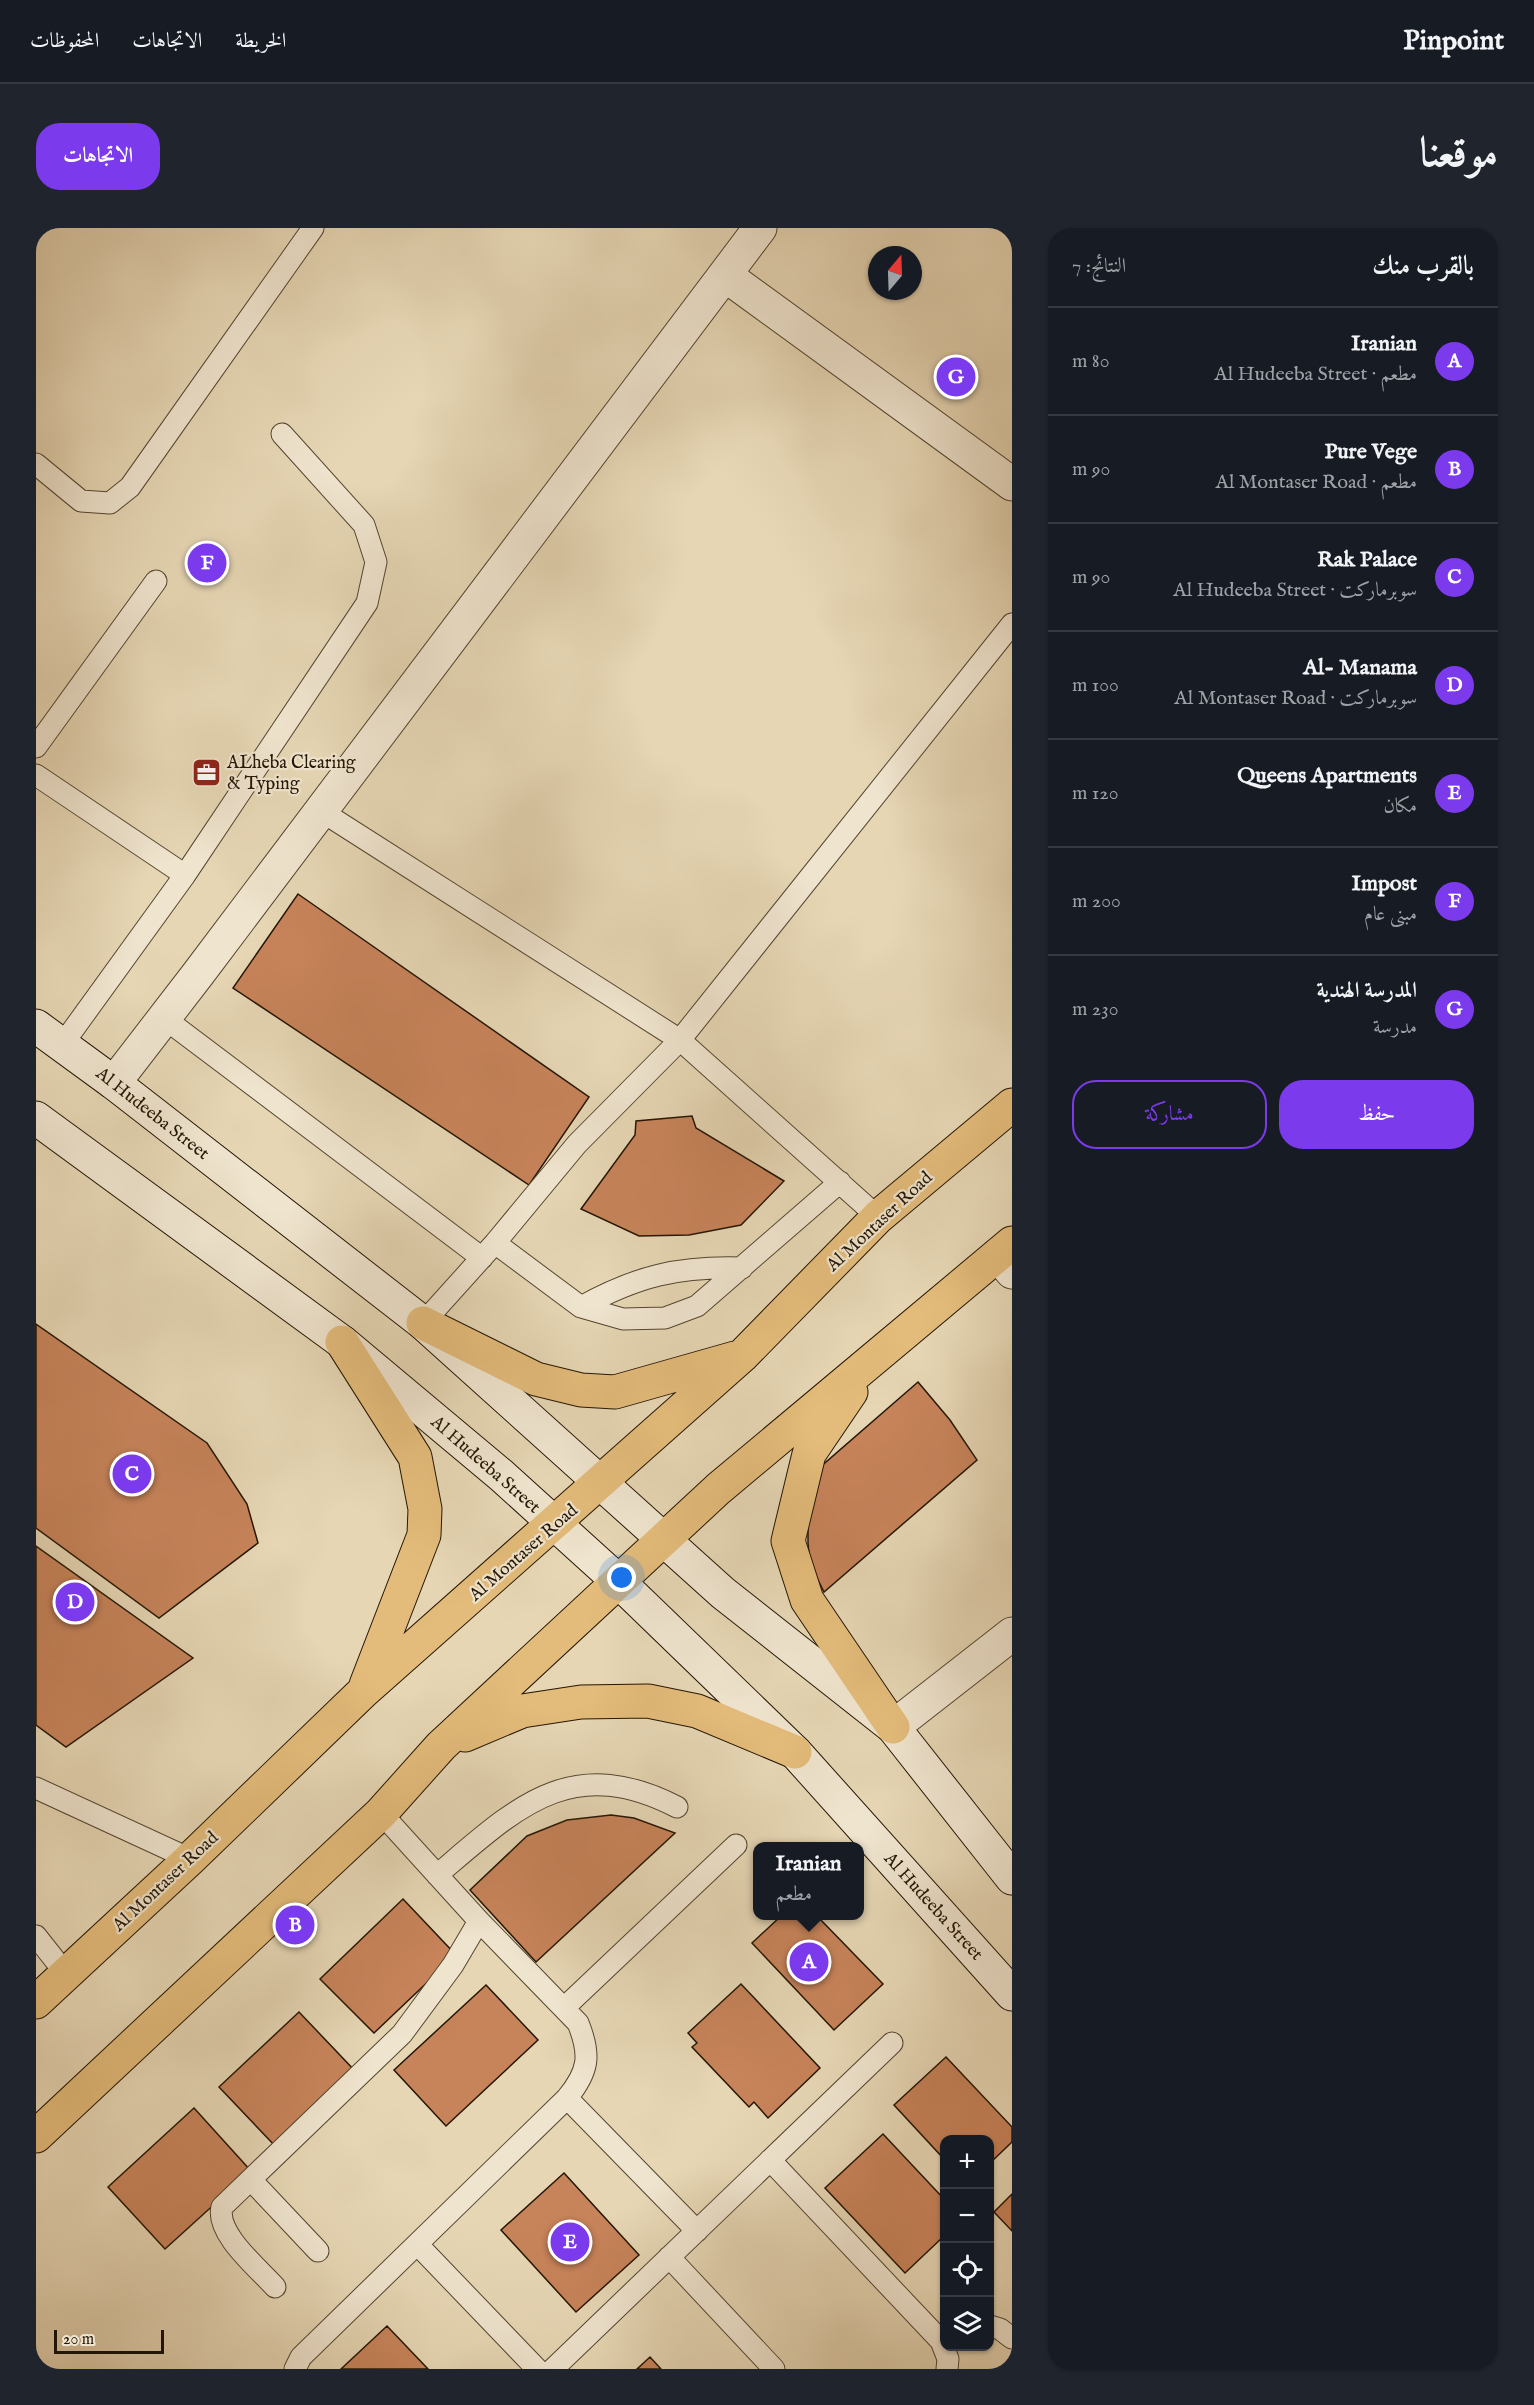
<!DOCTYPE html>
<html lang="ar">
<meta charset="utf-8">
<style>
:root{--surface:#171b24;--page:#20242c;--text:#f1f3f6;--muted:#9ea1a6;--line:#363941;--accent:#7c3aed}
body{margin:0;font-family:"IM FELL English",Amiri,serif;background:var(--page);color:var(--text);direction:rtl}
.controls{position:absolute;right:18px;bottom:18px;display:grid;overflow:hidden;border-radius:12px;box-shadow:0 2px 4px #0004}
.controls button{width:54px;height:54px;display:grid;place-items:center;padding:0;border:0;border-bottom:2px solid var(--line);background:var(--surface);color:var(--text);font:30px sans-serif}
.compass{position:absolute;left:832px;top:18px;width:54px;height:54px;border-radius:50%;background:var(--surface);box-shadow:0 2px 4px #0004;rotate:19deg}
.scale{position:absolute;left:18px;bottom:15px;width:110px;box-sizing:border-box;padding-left:6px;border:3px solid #241604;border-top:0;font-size:16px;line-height:21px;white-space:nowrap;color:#241604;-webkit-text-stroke:4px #efe4ce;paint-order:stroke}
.you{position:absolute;left:586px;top:1350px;width:21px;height:21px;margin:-15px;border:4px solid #fff;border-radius:50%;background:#1a73e8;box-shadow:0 0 0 9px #1a73e833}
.badge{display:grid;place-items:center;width:39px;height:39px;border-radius:50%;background:var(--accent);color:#fff;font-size:20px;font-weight:700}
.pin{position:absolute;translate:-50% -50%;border:3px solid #fff;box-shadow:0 2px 6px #0006}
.popup{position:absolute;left:717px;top:1614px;width:111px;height:78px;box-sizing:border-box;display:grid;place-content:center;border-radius:12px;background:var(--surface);filter:drop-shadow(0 2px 4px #0005);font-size:20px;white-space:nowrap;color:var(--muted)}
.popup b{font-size:22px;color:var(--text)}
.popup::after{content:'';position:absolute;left:50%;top:100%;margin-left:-12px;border:12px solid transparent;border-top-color:var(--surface)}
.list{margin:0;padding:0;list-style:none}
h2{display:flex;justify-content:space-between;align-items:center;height:78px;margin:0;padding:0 24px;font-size:26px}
h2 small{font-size:20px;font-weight:400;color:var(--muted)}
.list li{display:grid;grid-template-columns:39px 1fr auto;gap:18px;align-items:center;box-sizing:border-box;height:108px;padding:0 24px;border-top:2px solid var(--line)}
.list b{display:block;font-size:22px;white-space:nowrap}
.list p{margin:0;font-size:20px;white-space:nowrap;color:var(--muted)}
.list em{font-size:20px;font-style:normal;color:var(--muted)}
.actions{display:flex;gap:12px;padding:18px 24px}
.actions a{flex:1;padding:14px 0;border:2px solid var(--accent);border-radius:24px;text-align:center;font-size:21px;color:var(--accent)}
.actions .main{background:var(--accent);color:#fff}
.icon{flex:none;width:33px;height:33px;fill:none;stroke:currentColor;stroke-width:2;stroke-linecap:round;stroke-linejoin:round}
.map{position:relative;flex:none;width:976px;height:2141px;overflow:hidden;direction:ltr;border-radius:24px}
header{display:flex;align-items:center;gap:36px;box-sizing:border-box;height:84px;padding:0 30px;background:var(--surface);border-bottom:2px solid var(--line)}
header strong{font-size:28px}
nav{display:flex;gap:33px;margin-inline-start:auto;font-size:21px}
.intro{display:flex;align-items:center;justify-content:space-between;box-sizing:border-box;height:144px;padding:0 36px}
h1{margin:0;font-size:42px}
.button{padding:15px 27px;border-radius:24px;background:var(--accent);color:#fff;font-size:21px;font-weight:700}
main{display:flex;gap:36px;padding:0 36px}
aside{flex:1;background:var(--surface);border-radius:24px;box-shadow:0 2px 4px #0004}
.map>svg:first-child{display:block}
.building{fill:#c7835a;stroke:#241604;stroke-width:1.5}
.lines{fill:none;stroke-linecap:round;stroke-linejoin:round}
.lane-casing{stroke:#544630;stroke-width:23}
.street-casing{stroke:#544630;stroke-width:35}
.secondary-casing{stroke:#241604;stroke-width:35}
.primary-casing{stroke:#241604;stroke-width:35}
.lane{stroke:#efe4ce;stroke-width:21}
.street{stroke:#efe4ce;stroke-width:33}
.secondary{stroke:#efe4ce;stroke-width:33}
.primary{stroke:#e3bb7a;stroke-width:33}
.labels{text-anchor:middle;stroke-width:4.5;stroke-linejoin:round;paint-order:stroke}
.poi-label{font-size:18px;fill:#241604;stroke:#efe4ce;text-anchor:start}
.street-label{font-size:18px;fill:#241604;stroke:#efe4ce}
</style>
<header>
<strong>Pinpoint</strong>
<nav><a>الخريطة</a><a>الاتجاهات</a><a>المحفوظات</a></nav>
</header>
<div class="intro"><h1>موقعنا</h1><a class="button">الاتجاهات</a></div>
<main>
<aside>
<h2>بالقرب منك<small>النتائج: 7</small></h2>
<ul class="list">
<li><span class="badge">A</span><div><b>Iranian</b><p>مطعم · Al Hudeeba Street</p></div><em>80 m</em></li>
<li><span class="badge">B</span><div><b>Pure Vege</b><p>مطعم · Al Montaser Road</p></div><em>90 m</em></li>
<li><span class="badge">C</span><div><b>Rak Palace</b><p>سوبرماركت · Al Hudeeba Street</p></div><em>90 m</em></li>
<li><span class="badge">D</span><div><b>Al- Manama</b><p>سوبرماركت · Al Montaser Road</p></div><em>100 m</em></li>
<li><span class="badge">E</span><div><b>Queens Apartments</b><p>مكان</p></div><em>120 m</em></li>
<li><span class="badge">F</span><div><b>Impost</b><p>مبنى عام</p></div><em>200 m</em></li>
<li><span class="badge">G</span><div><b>المدرسة الهندية</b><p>مدرسة</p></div><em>230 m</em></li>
</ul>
<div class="actions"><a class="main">حفظ</a><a>مشاركة</a></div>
</aside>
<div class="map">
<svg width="976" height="2141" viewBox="0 0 976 2141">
<rect width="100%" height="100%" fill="#e6d6b4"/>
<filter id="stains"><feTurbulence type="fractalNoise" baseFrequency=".00333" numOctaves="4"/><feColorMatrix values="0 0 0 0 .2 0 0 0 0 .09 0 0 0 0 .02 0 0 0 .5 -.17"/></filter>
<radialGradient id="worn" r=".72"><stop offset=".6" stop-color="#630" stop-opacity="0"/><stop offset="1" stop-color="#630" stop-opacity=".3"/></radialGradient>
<!-- building -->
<path class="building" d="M 262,666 L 553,869 L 493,957 L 197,760 Z
M 656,888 L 660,900 L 748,953 L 705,997 L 653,1007 L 603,1008 L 545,981 L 599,907 L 600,893 Z
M 0,1096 L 171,1215 L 211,1276 L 222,1315 L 123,1390 L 0,1300 Z
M 882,1154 L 914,1192 L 941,1232 L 788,1364 L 774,1336 L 772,1315 L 772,1269 L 782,1241 Z
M 0,1318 L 157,1430 L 30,1519 L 0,1497 Z
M 575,1587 L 598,1590 L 639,1605 L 500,1734 L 434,1662 L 491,1608 L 531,1592 Z
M 367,1671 L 420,1727 L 338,1805 L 284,1751 Z
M 745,1688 L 781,1688 L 847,1756 L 798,1802 L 716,1715 Z
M 705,1756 L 784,1840 L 732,1890 L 718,1874 L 713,1879 L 656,1819 L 661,1815 L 652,1805 Z
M 450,1757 L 502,1812 L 410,1898 L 358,1842 Z
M 263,1784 L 320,1844 L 240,1919 L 183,1859 Z
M 910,1829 L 976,1899 L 976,1914 L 954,1935 L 954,1912 L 908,1912 L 908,1931 L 858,1877 Z
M 158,1880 L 215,1943 L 129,2021 L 72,1959 Z
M 847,1906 L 908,1971 L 908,2008 L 869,2045 L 789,1960 Z
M 528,1945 L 603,2027 L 540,2084 L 465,2002 Z
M 976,1966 L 976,2003 L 958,1984 Z
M 351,2098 L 392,2141 L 305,2141 Z
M 614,2129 L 625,2141 L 601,2141 Z"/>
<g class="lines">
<defs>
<path id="lane" d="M 0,236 L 45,273 L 74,275 L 94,259 L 277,0
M 0,519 L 120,353
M 0,547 L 149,647
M 285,583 L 644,812 L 842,989
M 128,790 L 446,1030
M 26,817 L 149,647 L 331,375 L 340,334 L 328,297 L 246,206
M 459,1015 L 545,1079 L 587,1091 L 629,1090 L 661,1078 L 804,954
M 545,1079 C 601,1048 643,1038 706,1040
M 387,1095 L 459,1015 L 541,916 L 644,812 L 976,396
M 0,1560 L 154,1631
M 401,1647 C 480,1580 534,1524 641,1579
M 0,1708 L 30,1746
M 529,1779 L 700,1617
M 531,1870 L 661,2003
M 734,1932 L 905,2113 L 912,2131 L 911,2141
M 215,1952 L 282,2023
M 381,2016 L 501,2141
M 633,2029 L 738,2141
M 239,2059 C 222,2040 179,2005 186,1979 L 366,1806 L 417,1737 L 443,1693
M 954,2098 L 964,2101 L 976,2110
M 259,2141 L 265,2129 L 531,1870 C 553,1843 555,1827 542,1795 L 443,1693 L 345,1585
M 517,2141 L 856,1815"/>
<path id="street" d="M 689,47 L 976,256
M 78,855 L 162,746 L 724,0
M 962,1027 L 976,1044
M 857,1499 L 976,1406"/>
<path id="secondary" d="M 0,798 L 78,855 L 387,1095 L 687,1365 L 857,1499 L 976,1650
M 0,890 L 306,1114 L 465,1247 L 582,1353 L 759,1524 L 976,1766"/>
<path id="primary" d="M 387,1095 L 500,1151 L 545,1162 L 579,1164 L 699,1130
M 306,1114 L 379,1229 L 389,1281 L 388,1307 L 330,1457
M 815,1164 L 773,1226 L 752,1313 L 771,1372 L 857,1499
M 429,1507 L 486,1483 L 545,1474 L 612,1473 L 661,1483 L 759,1524
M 0,1774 L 154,1631 L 327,1464 L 706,1128 L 842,989 L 976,877
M 0,1908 L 345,1585 L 405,1518 L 682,1261 L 976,1015"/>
</defs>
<!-- lane casing -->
<use href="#lane" class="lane-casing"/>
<!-- street casing -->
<use href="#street" class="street-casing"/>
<!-- secondary casing -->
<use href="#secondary" class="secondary-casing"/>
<!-- primary casing -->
<use href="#primary" class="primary-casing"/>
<!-- lane -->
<use href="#lane" class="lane"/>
<!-- street -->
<use href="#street" class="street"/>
<!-- secondary -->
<use href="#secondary" class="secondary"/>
<!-- primary -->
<use href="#primary" class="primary"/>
</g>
<!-- icons -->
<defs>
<symbol id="office-square" viewBox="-11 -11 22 22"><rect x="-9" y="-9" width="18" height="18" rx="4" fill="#8f2418" stroke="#efe4ce"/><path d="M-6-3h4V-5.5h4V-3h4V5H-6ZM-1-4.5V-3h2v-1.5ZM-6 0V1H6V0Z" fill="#fff"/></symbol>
</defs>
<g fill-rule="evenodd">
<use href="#office-square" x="154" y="528" width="33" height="33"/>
</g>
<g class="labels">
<!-- poi labels -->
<g class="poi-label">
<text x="191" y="540">ALheba Clearing<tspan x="191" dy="21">&amp; Typing</tspan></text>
</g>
<!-- street labels -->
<g class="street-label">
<text transform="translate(117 885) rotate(38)" y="6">Al Hudeeba Street</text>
<text transform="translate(843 993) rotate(-43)" y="6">Al Montaser Road</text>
<text transform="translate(450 1236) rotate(41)" y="6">Al Hudeeba Street</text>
<text transform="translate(487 1324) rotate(-41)" y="6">Al Montaser Road</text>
<text transform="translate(129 1653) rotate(-43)" y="6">Al Montaser Road</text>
<text transform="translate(898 1678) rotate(48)" y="6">Al Hudeeba Street</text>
</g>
</g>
<rect width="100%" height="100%" filter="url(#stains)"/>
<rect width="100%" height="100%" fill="url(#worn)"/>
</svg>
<div class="controls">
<button>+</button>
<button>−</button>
<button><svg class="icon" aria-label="locate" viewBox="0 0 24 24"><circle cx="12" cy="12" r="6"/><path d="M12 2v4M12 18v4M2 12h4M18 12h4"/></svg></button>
<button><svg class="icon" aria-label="layers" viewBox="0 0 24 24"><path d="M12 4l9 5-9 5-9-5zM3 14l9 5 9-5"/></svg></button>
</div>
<svg class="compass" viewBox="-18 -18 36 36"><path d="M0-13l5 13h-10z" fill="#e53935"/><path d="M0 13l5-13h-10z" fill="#9ea1a6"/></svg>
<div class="scale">20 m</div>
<div class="you"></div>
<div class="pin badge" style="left:773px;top:1734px">A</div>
<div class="popup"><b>Iranian</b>مطعم</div>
<div class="pin badge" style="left:259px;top:1697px">B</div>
<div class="pin badge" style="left:96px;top:1246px">C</div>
<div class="pin badge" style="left:39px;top:1374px">D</div>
<div class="pin badge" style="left:534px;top:2014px">E</div>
<div class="pin badge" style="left:171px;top:335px">F</div>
<div class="pin badge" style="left:920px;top:149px">G</div>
</div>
</main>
